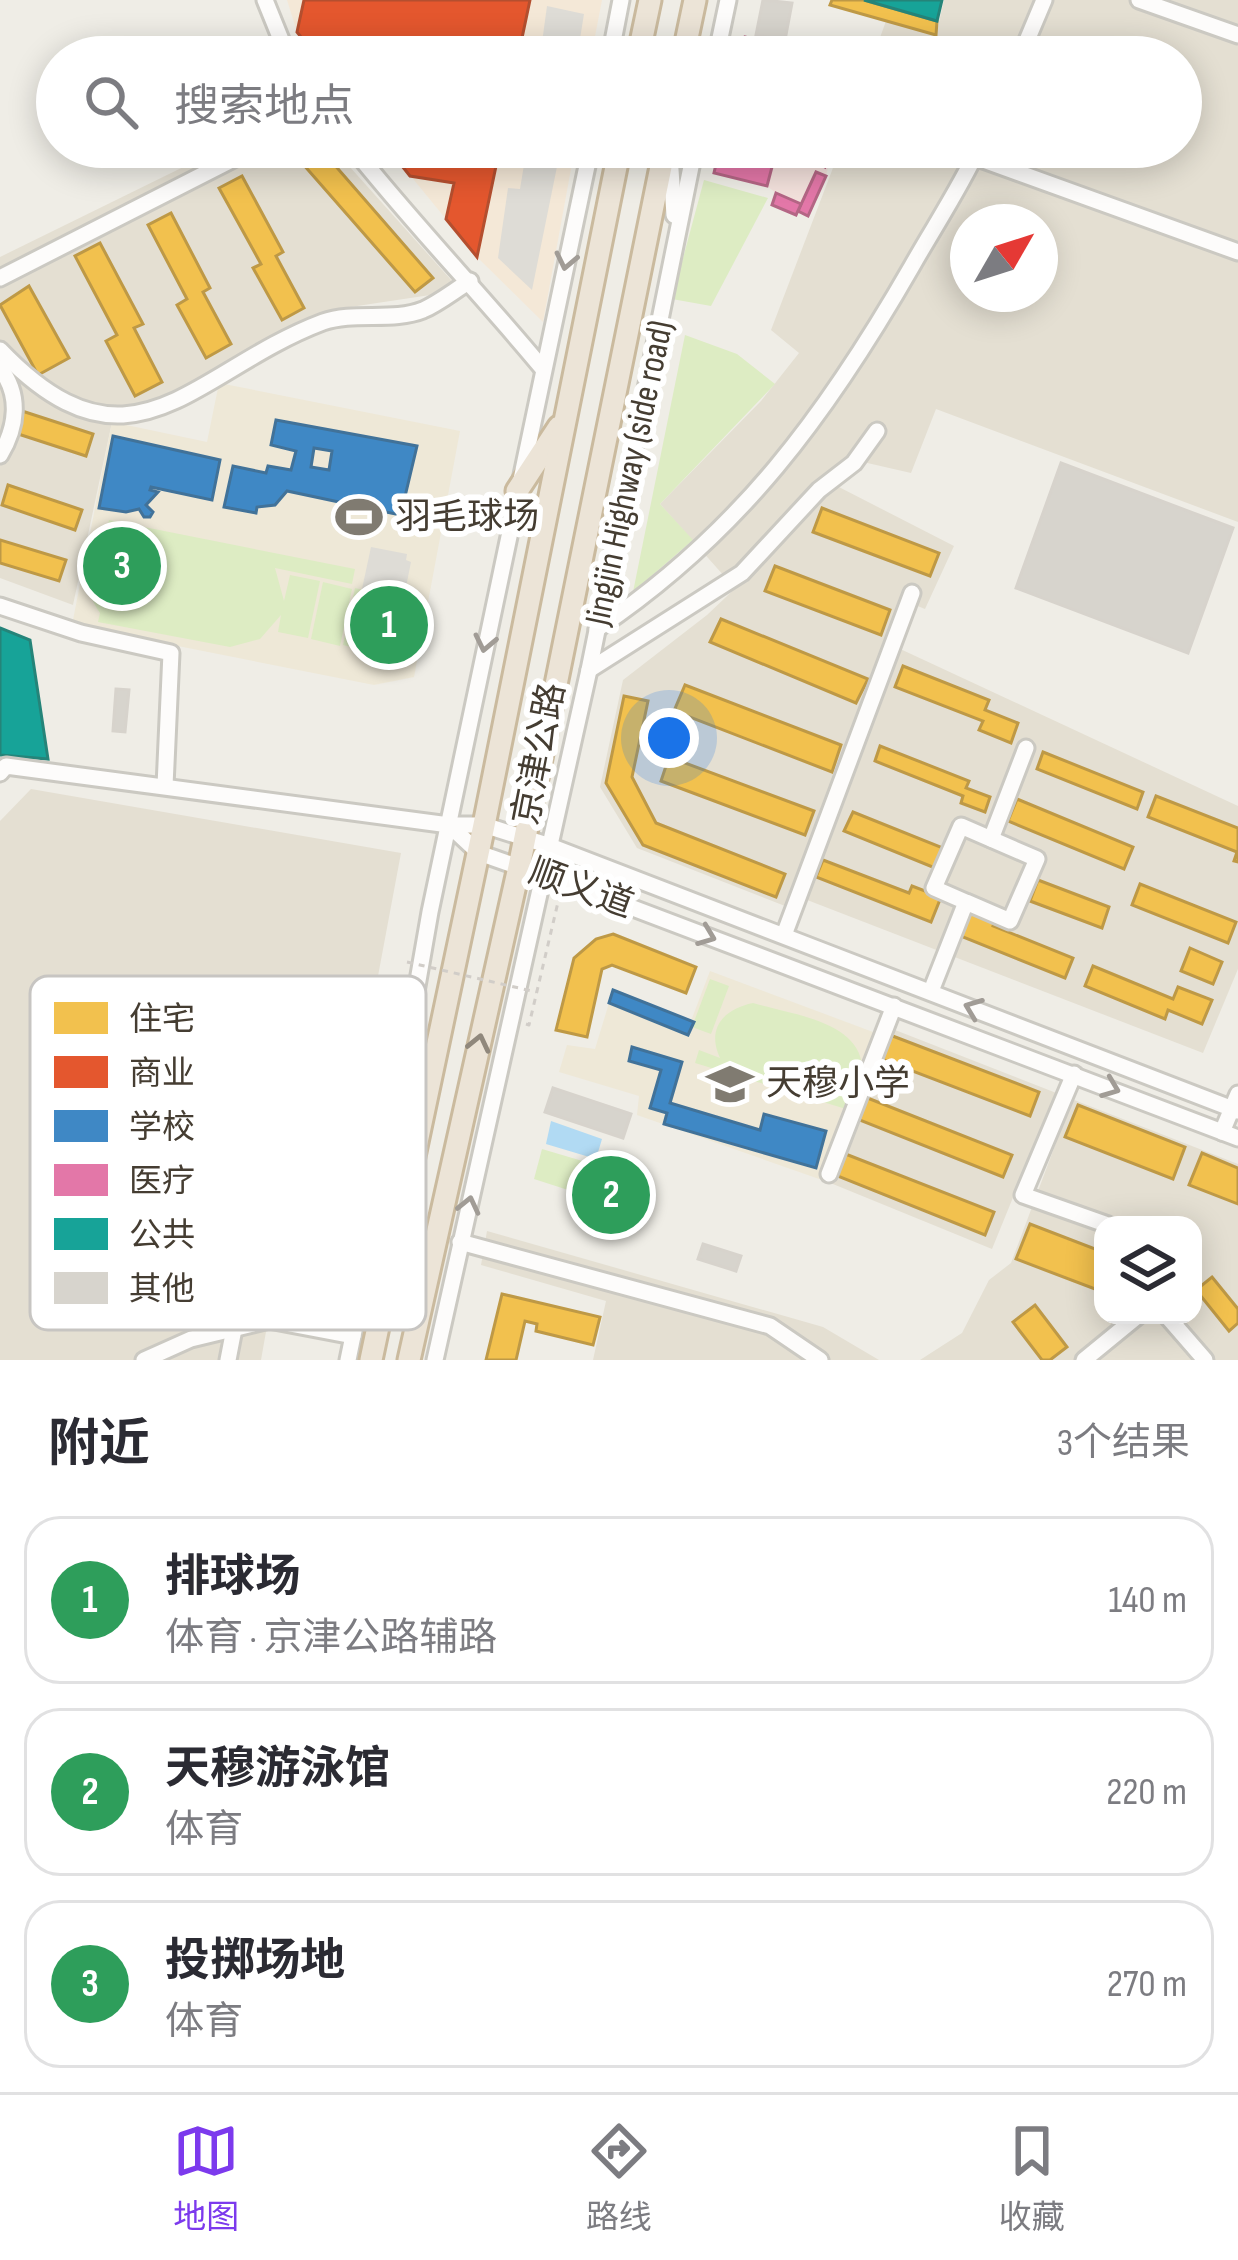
<!DOCTYPE html>
<html lang="zh">
<head>
<meta charset="utf-8">
<style>
  body { margin:0; font-family:"Sofia Sans Condensed","Noto Sans SC",sans-serif; background:#f2f2f3; color:#2b2b33 }
  .controls { position:absolute; right:36px; bottom:36px; display:grid; overflow:hidden; border-radius:24px; box-shadow:0 6px 30px #0003 }
  .controls button { width:108px; height:108px; display:grid; place-items:center; padding:0; border:0; border-bottom:3px solid #e1e1e2; background:#fff; color:#2b2b33; font:60px sans-serif }
  .compass { position:absolute; left:950px; top:204px; width:108px; height:108px; border-radius:50%; background:#fff; box-shadow:0 6px 30px #0003; rotate:51deg }
  .you { position:absolute; left:669px; top:738px; width:42px; height:42px; margin:-30px; border:9px solid #fff; border-radius:50%; background:#1a73e8; box-shadow:0 0 0 18px #1a73e833 }
  .badge { display:grid; place-items:center; width:78px; height:78px; border-radius:50%; background:#7c3aed; color:#fff; font-size:39px; font-weight:700 }
  .pin { position:absolute; translate:-50% -50%; border:6px solid #fff; box-shadow:0 3px 12px #0006 }
  .list { margin:0; padding:0; list-style:none }
  h2 { display:flex; justify-content:space-between; align-items:center; height:156px; margin:0; padding:0 48px; font-size:51px }
  h2 small { font-size:39px; font-weight:400; color:#7c7c81 }
  .list li { display:grid; grid-template-columns:78px 1fr auto; gap:36px; align-items:center; box-sizing:border-box; height:168px; margin:0 24px 24px; padding:0 24px; border:3px solid #e1e1e2; border-radius:36px }
  .list b { display:block; font-size:45px; white-space:nowrap }
  .list p { margin:0; font-size:39px; white-space:nowrap; color:#7c7c81 }
  .list em { font-size:39px; font-style:normal; color:#7c7c81 }
  .icon { flex:none; width:66px; height:66px; fill:none; stroke:currentColor; stroke-width:2; stroke-linecap:round; stroke-linejoin:round }
  .map { position:relative; flex:none; width:1238px; height:1360px; overflow:hidden }
  .search { position:absolute; background:#fff; box-shadow:0 6px 30px #0003; left:36px; right:36px; top:36px; height:132px; display:flex; align-items:center; gap:30px; box-sizing:border-box; padding:0 42px; border-radius:66px; color:#7c7c81; font-size:45px }
  .sheet { height:732px; background:#fff }
  nav { display:flex; justify-content:space-around; align-items:center; box-sizing:border-box; height:168px; border-top:3px solid #e1e1e2; background:#fff; font-size:33px; color:#7c7c81 }
  nav a { display:grid; justify-items:center; gap:6px }
  nav .on { color:#7c3aed }
  .map>svg:first-child { display:block }
</style>
</head>
<body>
<div class="map">
<svg width="1238" height="1360" viewBox="0 0 1238 1360">
  <rect width="100%" height="100%" fill="#efede6"/>
  <!-- residential -->
  <g fill="#e4dfd2" fill-rule="evenodd">
    <path d="M944 0H1238V522L936 409 911 473 850 459 765 546 725 577 660 504 761 401 799 353 771 330 841 147H1181V57H873L886 21 936 35ZM968 222H1040V294H968Z"/>
    <path d="M224 147H332L452 281 437 294 337 309 112 422 73 605 0 578V257Z"/>
    <path d="M833 484 954 546 925 609 905 601 785 906 637 848 600 787 623 680 707 615 782 544Z"/>
    <path d="M896 647 1238 806V969L1203 1053 802 898Z"/>
    <path d="M31 789 401 853 358 1083 287 1213 261 1360H0V821Z"/>
    <path d="M890 1028 1238 1164V1360H920L962 1333 989 1280 1011 1263 1056 1143 1038 1136 992 1249 828 1182ZM1103 1225H1193V1315H1103Z"/>
    <path d="M487 1231 823 1327 879 1360H593L606 1301 481 1265Z"/>
  </g>
  <!-- commercial -->
  <g fill="#f4e8d7">
    <path d="M287 0H602L591 57H317L297 32Z"/>
    <path d="M387 147H575L543 322 477 257Z"/>
  </g>
  <!-- education -->
  <g fill="#eee8d7">
    <path d="M219 383 460 431 414 677 374 685 72 625 112 422 207 442Z"/>
    <path d="M710 971 881 1035 822 1180 637 1115 639 1096 559 1072 567 1045 595 1049 613 990 691 1021Z"/>
  </g>
  <!-- medical -->
  <path fill="#f3e1dc" d="M720 147H833L826 176 808 216 772 205 776 193 767 186 714 173Z"/>
  <!-- green -->
  <g fill="#ddecc3">
    <path d="M704 180 768 198 711 306 672 299Z"/>
    <path d="M685 335 737 354 775 384 660 504 693 540 633 592Z"/>
    <path d="M109 520 355 569 352 584 275 568 284 601 290 575 320 581 308 638 278 632 281 615 260 639 230 647 98 622 100 613C80 585 84 556 111 535L106 533Z"/>
    <path d="M323 582 352 589 340 646 311 639Z"/>
    <path d="M355 588 384 595 372 652 343 645Z"/>
    <path d="M385 606 401 609 393 645 377 642Z"/>
    <path d="M710 979 729 986 711 1034 692 1027Z"/>
    <path d="M753 1003C789 1014 861 1021 862 1068L842 1093 850 1097 846 1109 695 1063 699 1050 720 1058C706 1028 724 1009 753 1003Z"/>
    <path d="M542 1149 643 1179 633 1211 534 1179Z"/>
  </g>
  <!-- parking -->
  <g fill="#dedcd6">
    <path d="M547 6 584 14 577 57H540Z"/>
    <path d="M527 147H561L532 290 498 258 508 188 520 189Z"/>
    <path d="M371 547 407 554 406 560 411 562 404 597 362 589Z"/>
  </g>
  <!-- water -->
  <path fill="#b1daf3" d="M551 1121 602 1139 596 1159 546 1144Z"/>
  <!-- homes -->
  <g fill="#f2c14e" stroke="#be9946" stroke-width="3">
    <path d="M832 0H864L937 21 936 35 830 5Z"/>
    <path d="M288 147H319L433 278 415 292Z"/>
    <path d="M242 176 283 252 276 256 304 308 282 320 253 268 261 264 219 188Z"/>
    <path d="M171 213 210 288 203 292 231 344 206 358 177 305 187 299 148 225Z"/>
    <path d="M100 243 143 324 134 328 162 382 135 396 106 341 117 335 75 256Z"/>
    <path d="M29 286 69 358 38 375 0 305Z"/>
    <path d="M22 411 93 434 86 456 15 433Z"/>
    <path d="M8 485 82 510 75 530 2 505Z"/>
    <path d="M822 508 939 553 930 576 813 532Z"/>
    <path d="M0 540 66 560 59 581 0 563Z"/>
    <path d="M775 566 890 610 881 635 765 591Z"/>
    <path d="M721 619 868 679 856 703 710 642Z"/>
    <path d="M903 666 989 700 985 710 1018 723 1011 743 979 730 983 721 895 687Z"/>
    <path d="M685 685 841 745 832 772 674 711Z"/>
    <path d="M624 696 648 701 632 777 656 823 785 874 776 897 643 845 606 783Z"/>
    <path d="M880 746 969 781 966 788 990 797 985 812 961 803 963 796 875 761Z"/>
    <path d="M1043 752 1143 792 1137 809 1037 769Z"/>
    <path d="M669 757 814 811 805 835 661 781Z"/>
    <path d="M1156 796 1238 828V862L1234 861 1237 852 1148 817Z"/>
    <path d="M1017 799 1133 847 1124 869 1008 821Z"/>
    <path d="M853 812 943 848 935 868 844 831Z"/>
    <path d="M823 860 909 893 912 886 941 897 931 922 816 877Z"/>
    <path d="M1038 880 1109 907 1102 928 1030 901Z"/>
    <path d="M1140 884 1236 922 1228 943 1132 905Z"/>
    <path d="M969 910 995 920 993 926 1073 958 1065 978 958 935Z"/>
    <path d="M613 934 696 967 686 993 612 965 602 969 587 1037 556 1030 574 958 596 939Z"/>
    <path d="M1190 948 1222 962 1213 984 1181 971Z"/>
    <path d="M1093 966 1173 999 1178 987 1212 1000 1202 1024 1168 1010 1165 1019 1085 986Z"/>
    <path d="M890 1035 1039 1092 1030 1116 881 1059Z"/>
    <path d="M865 1097 1012 1155 1003 1177 857 1119Z"/>
    <path d="M1078 1105 1185 1147 1173 1179 1065 1137Z"/>
    <path d="M843 1153 994 1212 985 1235 835 1175Z"/>
    <path d="M1202 1153 1238 1168V1204L1189 1185Z"/>
    <path d="M1030 1224 1103 1252V1292L1016 1259Z"/>
    <path d="M1212 1277 1238 1309V1323L1229 1331 1196 1290Z"/>
    <path d="M502 1294 600 1317 593 1345 536 1331 537 1324 525 1321 516 1360H486Z"/>
    <path d="M1035 1305 1067 1347 1050 1360H1042L1013 1322Z"/>
  </g>
  <!-- shops -->
  <g fill="#e4572e" stroke="#b44f2f" stroke-width="3">
    <path d="M304 0H530L518 57H317L297 32Z"/>
    <path d="M387 147H500L477 257 446 219 454 183 410 176Z"/>
  </g>
  <!-- schools -->
  <g fill="#3f88c5" stroke="#417299" stroke-width="3" fill-rule="evenodd">
    <path d="M276 420 417 446 403 505 406 511 400 515 287 491 275 505 257 507 256 513 224 507 233 466 266 473 268 466 291 470 296 451 271 445ZM314 448 332 451 329 470 311 467Z"/>
    <path d="M113 436 220 460 212 500 151 487 150 490 158 492 146 505 153 512 150 517H144L139 509 126 512 99 508Z"/>
    <path d="M613 990 694 1022 688 1035 609 1003Z"/>
    <path d="M632 1047 682 1062 670 1103 760 1130 764 1114 826 1131 816 1168 664 1124 667 1113 650 1108 661 1070 629 1061Z"/>
  </g>
  <!-- health -->
  <g fill="#e377a8" stroke="#b46685" stroke-width="3">
    <path d="M745 37 810 54V57L740 55Z"/>
    <path d="M720 147 777 148 767 186 714 173Z"/>
    <path d="M793 147H833L825 167Z"/>
    <path d="M816 172 826 176 808 216 798 211Z"/>
    <path d="M776 193 801 204 796 215 772 205Z"/>
  </g>
  <!-- public -->
  <g fill="#17a398" stroke="#258479" stroke-width="3">
    <path d="M864 0H942L937 21Z"/>
    <path d="M0 628 30 640 48 759 0 755Z"/>
  </g>
  <!-- building -->
  <g fill="#d7d4cd" stroke="#d7d3cc" stroke-width="3">
    <path d="M763 0 792 3 785 40 756 35Z"/>
    <path d="M1061 463 1233 528 1188 653 1016 588Z"/>
    <path d="M116 689 129 690 125 732 113 731Z"/>
    <path d="M553 1088 631 1114 623 1138 545 1112Z"/>
    <path d="M703 1244 741 1256 736 1271 698 1259Z"/>
  </g>
  <g fill="none" stroke-linecap="round" stroke-linejoin="round">
    <defs>
      <g id="minor">
        <path d="M265 0 288 57"/>
        <path d="M1139 0 1238 35"/>
        <path d="M610 57 621 0"/>
        <path d="M716 57 728 0"/>
        <path d="M1020 57 1044 0"/>
        <path d="M352 147C412 223 480 293 543 369"/>
        <path d="M670 155 674 215"/>
        <path d="M975 157 1238 252"/>
        <path d="M0 278 257 147"/>
        <path d="M0 350C132 488 193 371 323 322 354 311 393 322 423 310 439 303 455 290 470 281"/>
        <path d="M0 368C21 395 17 427 0 455"/>
        <path d="M0 606 81 633 171 653 165 786"/>
        <path d="M597 629C740 533 827 414 912 266 934 227 960 188 979 147"/>
        <path d="M589 670 742 573 819 490 854 463 877 431"/>
        <path d="M0 773 6 766 449 825H484L550 846 1238 1111"/>
        <path d="M449 825 479 853 596 894 1238 1138"/>
        <path d="M991 839 1026 748"/>
        <path d="M784 935 912 593"/>
        <path d="M931 991 966 902 1010 921 1037 859 961 826 934 888 966 902"/>
        <path d="M1074 1074 1023 1195 1108 1225"/>
        <path d="M1222 1132 1238 1094"/>
        <path d="M829 1174 894 1006"/>
        <path d="M373 1238 430 912 591 147"/>
        <path d="M460 1242 770 1326 820 1360"/>
        <path d="M1166 1315 1205 1360"/>
        <path d="M144 1360 191 1339 269 1320 353 1336"/>
        <path d="M228 1360 234 1329"/>
        <path d="M348 1360 367 1268"/>
        <path d="M435 1360 589 670 695 147"/>
        <path d="M1084 1360 1139 1315"/>
      </g>
      <g id="highway">
        <path d="M638 57 650 0"/>
        <path d="M683 57 695 0"/>
        <path d="M517 491 559 427"/>
        <path d="M364 1278 394 1201"/>
        <path d="M371 1360 484 825 620 147"/>
        <path d="M409 1360 519 867 665 147"/>
      </g>
    </defs>
    <!-- minor casing -->
    <use href="#minor" stroke="#cbc9c2" stroke-width="21"/>
    <!-- highway casing -->
    <use href="#highway" stroke="#caba9e" stroke-width="27"/>
    <!-- path -->
    <path stroke="#d1cdc8" stroke-width="3" stroke-dasharray="6 6" stroke-linecap="butt" d="M526 1024 529 1025 559 898"/>
    <!-- minor -->
    <use href="#minor" stroke="#fdfcfb" stroke-width="15"/>
    <!-- highway -->
    <use href="#highway" stroke="#ece4d7" stroke-width="21"/>
    <!-- path-bridge -->
    <path stroke="#d1cdc8" stroke-width="3" stroke-dasharray="6 6" stroke-linecap="butt" d="M407 962 536 992"/>
  </g>
  <!-- one-way arrows -->
  <defs><path id="oneway-chevron" d="M-2-3.5L2.5 0L-2 3.5" fill="none" stroke-width="1.6" stroke-linecap="round" stroke-linejoin="round" transform="scale(3)"/></defs>
  <g stroke="#a19c96">
    <use href="#oneway-chevron" transform="translate(566 261) rotate(102)"/>
    <use href="#oneway-chevron" transform="translate(485 643) rotate(102)"/>
    <use href="#oneway-chevron" transform="translate(707 936) rotate(21)"/>
    <use href="#oneway-chevron" transform="translate(973 1008) rotate(-159)"/>
    <use href="#oneway-chevron" transform="translate(1111 1088) rotate(21)"/>
    <use href="#oneway-chevron" transform="translate(469 1205) rotate(-77)"/>
  </g>
  <use stroke="#90887c" href="#oneway-chevron" transform="translate(479 1043) rotate(-77)"/>
  <!-- icons -->
  <defs>
    <symbol id="stadium-bare" viewBox="-9 -9 18 18"><path d="M0-5a6.5 5 0 1 0 0 10a6.5 5 0 1 0 0-10ZM-3.5-1.8h7v3.6h-7Z" fill="#807b71" stroke="#fff" stroke-width="2.5" paint-order="stroke"/></symbol>
    <symbol id="school-bare" viewBox="-9 -9 18 18"><path d="M0-5L7-2L0 1L-7-2ZM-4 1L0 2.5L4 1V4Q0 6-4 4Z" fill="#807b71" stroke="#fff" stroke-width="2.5" paint-order="stroke"/></symbol>
  </defs>
  <g fill-rule="evenodd">
    <use href="#stadium-bare" x="326" y="484" width="66" height="66"/>
    <use href="#school-bare" x="697" y="1051" width="66" height="66"/>
  </g>
  <g text-anchor="middle" dominant-baseline="central" stroke-width="12" stroke-linejoin="round" paint-order="stroke">
    <!-- street labels -->
    <g font-size="36" fill="#453d32" stroke="#fff">
      <text transform="translate(630 473) rotate(-78)">Jingjin Highway (side road)</text>
      <text transform="translate(540 754) rotate(-79)">京津公路</text>
      <text transform="translate(581 889) rotate(20)">顺义道</text>
    </g>
    <!-- poi labels -->
    <g font-size="36" fill="#453d32" stroke="#fff" text-anchor="start">
      <text x="395" y="517">羽毛球场</text>
      <text x="766" y="1084">天穆小学</text>
    </g>
  </g>
  <!-- legend -->
  <rect x="30" y="976" width="396" height="354" rx="18" fill="#fff" stroke="#c7c5c2" stroke-width="3"/>
  <rect x="54" y="1002" width="54" height="32" fill="#f2c14e"/>
  <rect x="54" y="1056" width="54" height="32" fill="#e4572e"/>
  <rect x="54" y="1110" width="54" height="32" fill="#3f88c5"/>
  <rect x="54" y="1164" width="54" height="32" fill="#e377a8"/>
  <rect x="54" y="1218" width="54" height="32" fill="#17a398"/>
  <rect x="54" y="1272" width="54" height="32" fill="#d7d4cd"/>
  <g font-size="33" fill="#453d32">
    <text x="129" y="1030">住宅</text>
    <text x="129" y="1084">商业</text>
    <text x="129" y="1138">学校</text>
    <text x="129" y="1192">医疗</text>
    <text x="129" y="1246">公共</text>
    <text x="129" y="1300">其他</text>
  </g>
</svg>
<div class="controls">
<button><svg class="icon" aria-label="layers" viewBox="0 0 24 24"><path d="M12 4l9 5-9 5-9-5zM3 14l9 5 9-5"/></svg></button>
</div>
<svg class="compass" viewBox="-18 -18 36 36"><path d="M0-13l5 13h-10z" fill="#e53935"/><path d="M0 13l5-13h-10z" fill="#7c7c81"/></svg>
<div class="you"></div>
<div class="pin badge" style="left:389px;top:625px;background:#2e9e5b">1</div>
<div class="pin badge" style="left:611px;top:1195px;background:#2e9e5b">2</div>
<div class="pin badge" style="left:122px;top:566px;background:#2e9e5b">3</div>
<div class="search"><svg class="icon" aria-label="search" viewBox="0 0 24 24"><circle cx="10" cy="10" r="6"/><path d="M15 15l6 6"/></svg>搜索地点</div>
</div>
<section class="sheet">
<h2>附近<small>3个结果</small></h2>
<ul class="list">
<li><span class="badge" style="background:#2e9e5b">1</span><div><b>排球场</b><p>体育 · 京津公路辅路</p></div><em>140 m</em></li>
<li><span class="badge" style="background:#2e9e5b">2</span><div><b>天穆游泳馆</b><p>体育</p></div><em>220 m</em></li>
<li><span class="badge" style="background:#2e9e5b">3</span><div><b>投掷场地</b><p>体育</p></div><em>270 m</em></li>
</ul>
</section>
<nav>
<a class="on"><svg class="icon" aria-label="map" viewBox="0 0 24 24"><path d="M3 6l6-2 6 2 6-2v14l-6 2-6-2-6 2zM9 4v14M15 6v14"/></svg>地图</a>
<a><svg class="icon" aria-label="directions" viewBox="0 0 24 24"><path d="M12 3l9 9-9 9-9-9zM9 14v-3h6M13 9l2 2-2 2"/></svg>路线</a>
<a><svg class="icon" aria-label="saved" viewBox="0 0 24 24"><path d="M7 4h10v16l-5-4-5 4z"/></svg>收藏</a>
</nav>
</body>
</html>
